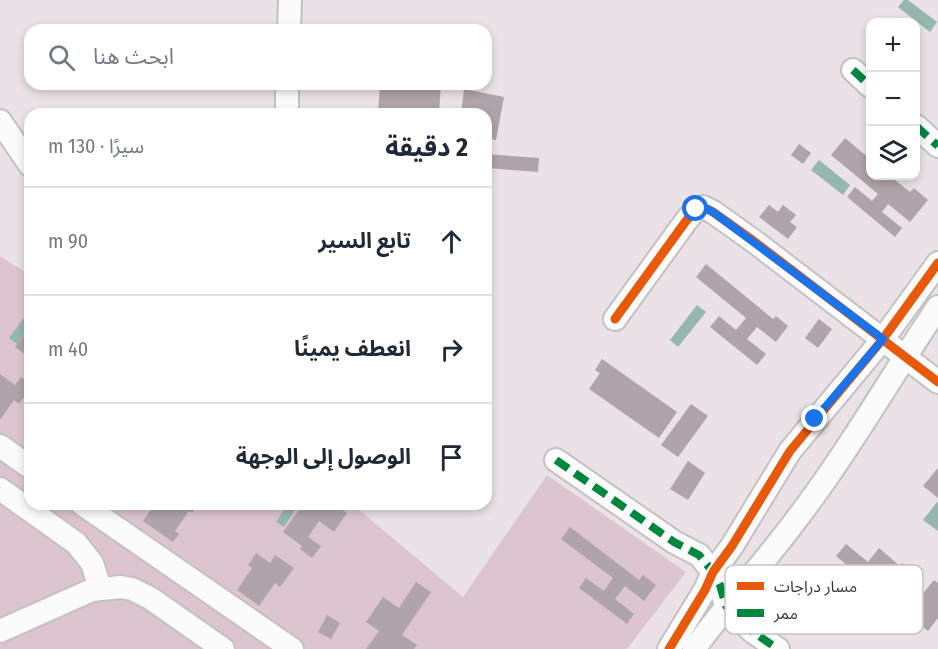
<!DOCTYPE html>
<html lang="ar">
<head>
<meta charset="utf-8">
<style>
  body { margin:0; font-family:"Fira Sans Condensed","Noto Sans Arabic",sans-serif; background:#f6f6f7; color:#1f2937; direction:rtl }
  .controls { position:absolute; right:18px; top:18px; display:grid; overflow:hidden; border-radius:12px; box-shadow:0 3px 9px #0003 }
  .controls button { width:54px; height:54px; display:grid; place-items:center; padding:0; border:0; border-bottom:2px solid #e0e1e3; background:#fff; color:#1f2937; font:30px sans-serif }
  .stop { position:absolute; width:18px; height:18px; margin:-14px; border:4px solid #1a73e8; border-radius:50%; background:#fff }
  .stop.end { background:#1a73e8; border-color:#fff; box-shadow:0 2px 6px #0008 }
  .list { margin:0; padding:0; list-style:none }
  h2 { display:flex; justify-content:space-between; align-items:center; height:78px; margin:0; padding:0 24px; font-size:26px }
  h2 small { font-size:20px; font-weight:400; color:#747a83 }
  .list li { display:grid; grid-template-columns:39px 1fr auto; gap:18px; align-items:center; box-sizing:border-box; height:108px; padding:0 24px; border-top:2px solid #e0e1e3 }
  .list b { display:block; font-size:22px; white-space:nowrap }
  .list em { font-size:20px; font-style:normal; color:#747a83 }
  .icon { flex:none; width:33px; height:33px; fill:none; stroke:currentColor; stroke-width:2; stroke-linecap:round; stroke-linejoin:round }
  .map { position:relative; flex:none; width:938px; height:649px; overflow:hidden; direction:ltr }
  .search { position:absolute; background:#fff; box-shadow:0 3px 9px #0003; left:24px; top:24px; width:468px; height:66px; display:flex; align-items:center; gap:15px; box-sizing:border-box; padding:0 21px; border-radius:18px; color:#747a83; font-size:22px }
  .panel { position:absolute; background:#fff; box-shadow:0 3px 9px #0003; left:24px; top:108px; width:468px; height:402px; border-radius:18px; direction:rtl }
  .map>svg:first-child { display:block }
</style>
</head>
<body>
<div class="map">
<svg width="938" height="649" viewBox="0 0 938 649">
  <rect width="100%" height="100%" fill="#eae2e6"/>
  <!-- green -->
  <path fill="#ddc5cf" d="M0 256 30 275V504H352L463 597 547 475 686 572 627 649H0Z"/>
  <!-- water -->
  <g fill="#96b7b0">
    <path d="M904 0H908L937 22 930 32 898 7Z"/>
    <path d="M819 160 850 185 843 195 811 170Z"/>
    <path d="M697 305 706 312 678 347 670 340Z"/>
    <path d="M23 319 30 325 17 344 9 338Z"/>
    <path d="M937 502 938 503V531L923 520Z"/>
    <path d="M287 505 295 510 284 527 276 522Z"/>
  </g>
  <!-- building -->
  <g fill="#afa4a9">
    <path d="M380 84H441L439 114 378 113Z"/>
    <path d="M464 89 504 97 496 140 486 138V114H461Z"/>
    <path d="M845 138 870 159V176H890L910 192 914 188 928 200 910 222 888 204 882 212 902 228 895 237 847 197 855 187 872 201 878 194 831 155Z"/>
    <path d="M799 144 811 153 803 164 791 155Z"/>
    <path d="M486 154 539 158 538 172 486 168Z"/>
    <path d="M769 205 778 212 783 205 796 215 790 222 797 227 788 239 759 217Z"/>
    <path d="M706 264 773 319 776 316 788 326 776 342 757 327 747 339 766 354 757 365 710 327 719 316 736 330 746 318 696 277Z"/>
    <path d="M819 319 832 329 818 348 805 338Z"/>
    <path d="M30 326V357L15 347Z"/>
    <path d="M602 359 677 412 659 438 589 389 600 373 595 370Z"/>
    <path d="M0 374 15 385 21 377 30 384V389L19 404 14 400 0 420Z"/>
    <path d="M691 404 708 416 678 457 661 445Z"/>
    <path d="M688 461 705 473 688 500 670 489Z"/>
    <path d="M938 468V498L923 486Z"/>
    <path d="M155 504H198L192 513 189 511 175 531 179 534 173 542 143 521Z"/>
    <path d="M294 504H317L323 508 325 504H334L347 513 334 532 319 521 308 537 321 546 312 558 300 549 302 546 283 532 300 508Z"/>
    <path d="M570 527 639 580 643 575 656 585 644 601 625 586 615 599 634 614 627 624 579 588 586 578 604 591 613 578 561 539Z"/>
    <path d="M846 544 868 562 879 548 900 566 902 563 912 571 909 574 921 584 912 594 915 597 903 611 836 556Z"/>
    <path d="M256 553 270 563 275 555 294 568 280 587 275 583 259 606 237 590 252 568 248 565Z"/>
    <path d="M934 580 938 583V618L928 631 906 614Z"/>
    <path d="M416 582 431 592 402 635 417 645 414 649H366L379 631 366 622 383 597 399 608Z"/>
    <path d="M327 615 340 623 331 639 318 632Z"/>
  </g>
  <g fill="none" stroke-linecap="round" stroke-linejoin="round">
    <defs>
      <g id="minor">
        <path d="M289 30 290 0"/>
        <path d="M853 70 870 86"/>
        <path d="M287 114V84"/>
        <path d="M0 121 30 165"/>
        <path d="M916 126 938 146"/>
        <path d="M615 319 686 221 696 209 703 207 713 212 755 242 938 382"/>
        <path d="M0 446 30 467"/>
        <path d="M556 460 674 542 699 555 713 572 720 585 726 606 753 632 778 649"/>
        <path d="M0 489 76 543 92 563 100 588"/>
        <path d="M82 504 292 649"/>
        <path d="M0 631 92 590 121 587 132 589 150 598 223 649"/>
        <path d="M669 649 705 590 713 572 732 546 790 451 883 339 938 263"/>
        <path d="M694 649C726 605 763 564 796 520 848 452 890 378 938 307"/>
      </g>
    </defs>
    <!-- minor casing -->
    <use href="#minor" stroke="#c5c0c3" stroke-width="26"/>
    <!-- minor -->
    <use href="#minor" stroke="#fcfbfb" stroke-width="22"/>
    <!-- quiet -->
    <g stroke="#00873e" stroke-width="8" stroke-dasharray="15 8" stroke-linecap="butt">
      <path d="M853 70 870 86"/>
      <path d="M916 126 938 146"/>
      <path d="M556 460 674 542 699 555 713 572 720 585 726 606 753 632 778 649"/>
    </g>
    <defs>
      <g id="cycleway">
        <path d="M615 319 686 221 696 209 703 207 713 212 755 242 938 382"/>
        <path d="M669 649 705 590 713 572 732 546 790 451 883 339 938 263"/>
      </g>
    </defs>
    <!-- cycleway casing -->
    <use href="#cycleway" stroke="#fff" stroke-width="13"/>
    <!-- cycleway -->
    <use href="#cycleway" stroke="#e8590c" stroke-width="9"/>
  </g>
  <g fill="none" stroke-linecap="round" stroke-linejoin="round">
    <!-- route -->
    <path stroke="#1a73e8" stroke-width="8" d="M696 209 704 207 713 212 883 339 815 419"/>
  </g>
  <!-- legend -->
  <rect x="725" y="565" width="198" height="69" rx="9" fill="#fff" stroke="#c5c3c4" stroke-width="1.5"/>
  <rect x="737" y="582" width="27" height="8" fill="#e8590c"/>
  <rect x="737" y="609" width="27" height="8" fill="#00873e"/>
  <g font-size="16" fill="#3e383a">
    <text x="774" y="592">مسار دراجات</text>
    <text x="774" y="619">ممر</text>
  </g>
</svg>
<div class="controls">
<button>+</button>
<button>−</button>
<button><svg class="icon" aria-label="layers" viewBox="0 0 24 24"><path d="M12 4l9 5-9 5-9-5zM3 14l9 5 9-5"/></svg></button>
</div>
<div class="stop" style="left:696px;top:209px"></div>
<div class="stop end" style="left:815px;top:419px"></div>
<div class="search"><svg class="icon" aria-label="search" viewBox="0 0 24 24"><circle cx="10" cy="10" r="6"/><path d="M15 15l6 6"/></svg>ابحث هنا</div>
<section class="panel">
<h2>2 دقيقة<small>سيرًا · 130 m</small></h2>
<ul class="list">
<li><svg class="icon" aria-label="ahead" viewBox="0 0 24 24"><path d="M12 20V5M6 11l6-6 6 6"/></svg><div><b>تابع السير</b></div><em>90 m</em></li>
<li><svg class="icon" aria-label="right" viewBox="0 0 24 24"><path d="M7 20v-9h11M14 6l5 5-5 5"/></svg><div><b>انعطف يمينًا</b></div><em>40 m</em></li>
<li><svg class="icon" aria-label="arrive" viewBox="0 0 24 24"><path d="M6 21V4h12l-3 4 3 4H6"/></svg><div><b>الوصول إلى الوجهة</b></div></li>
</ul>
</section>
</div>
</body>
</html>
